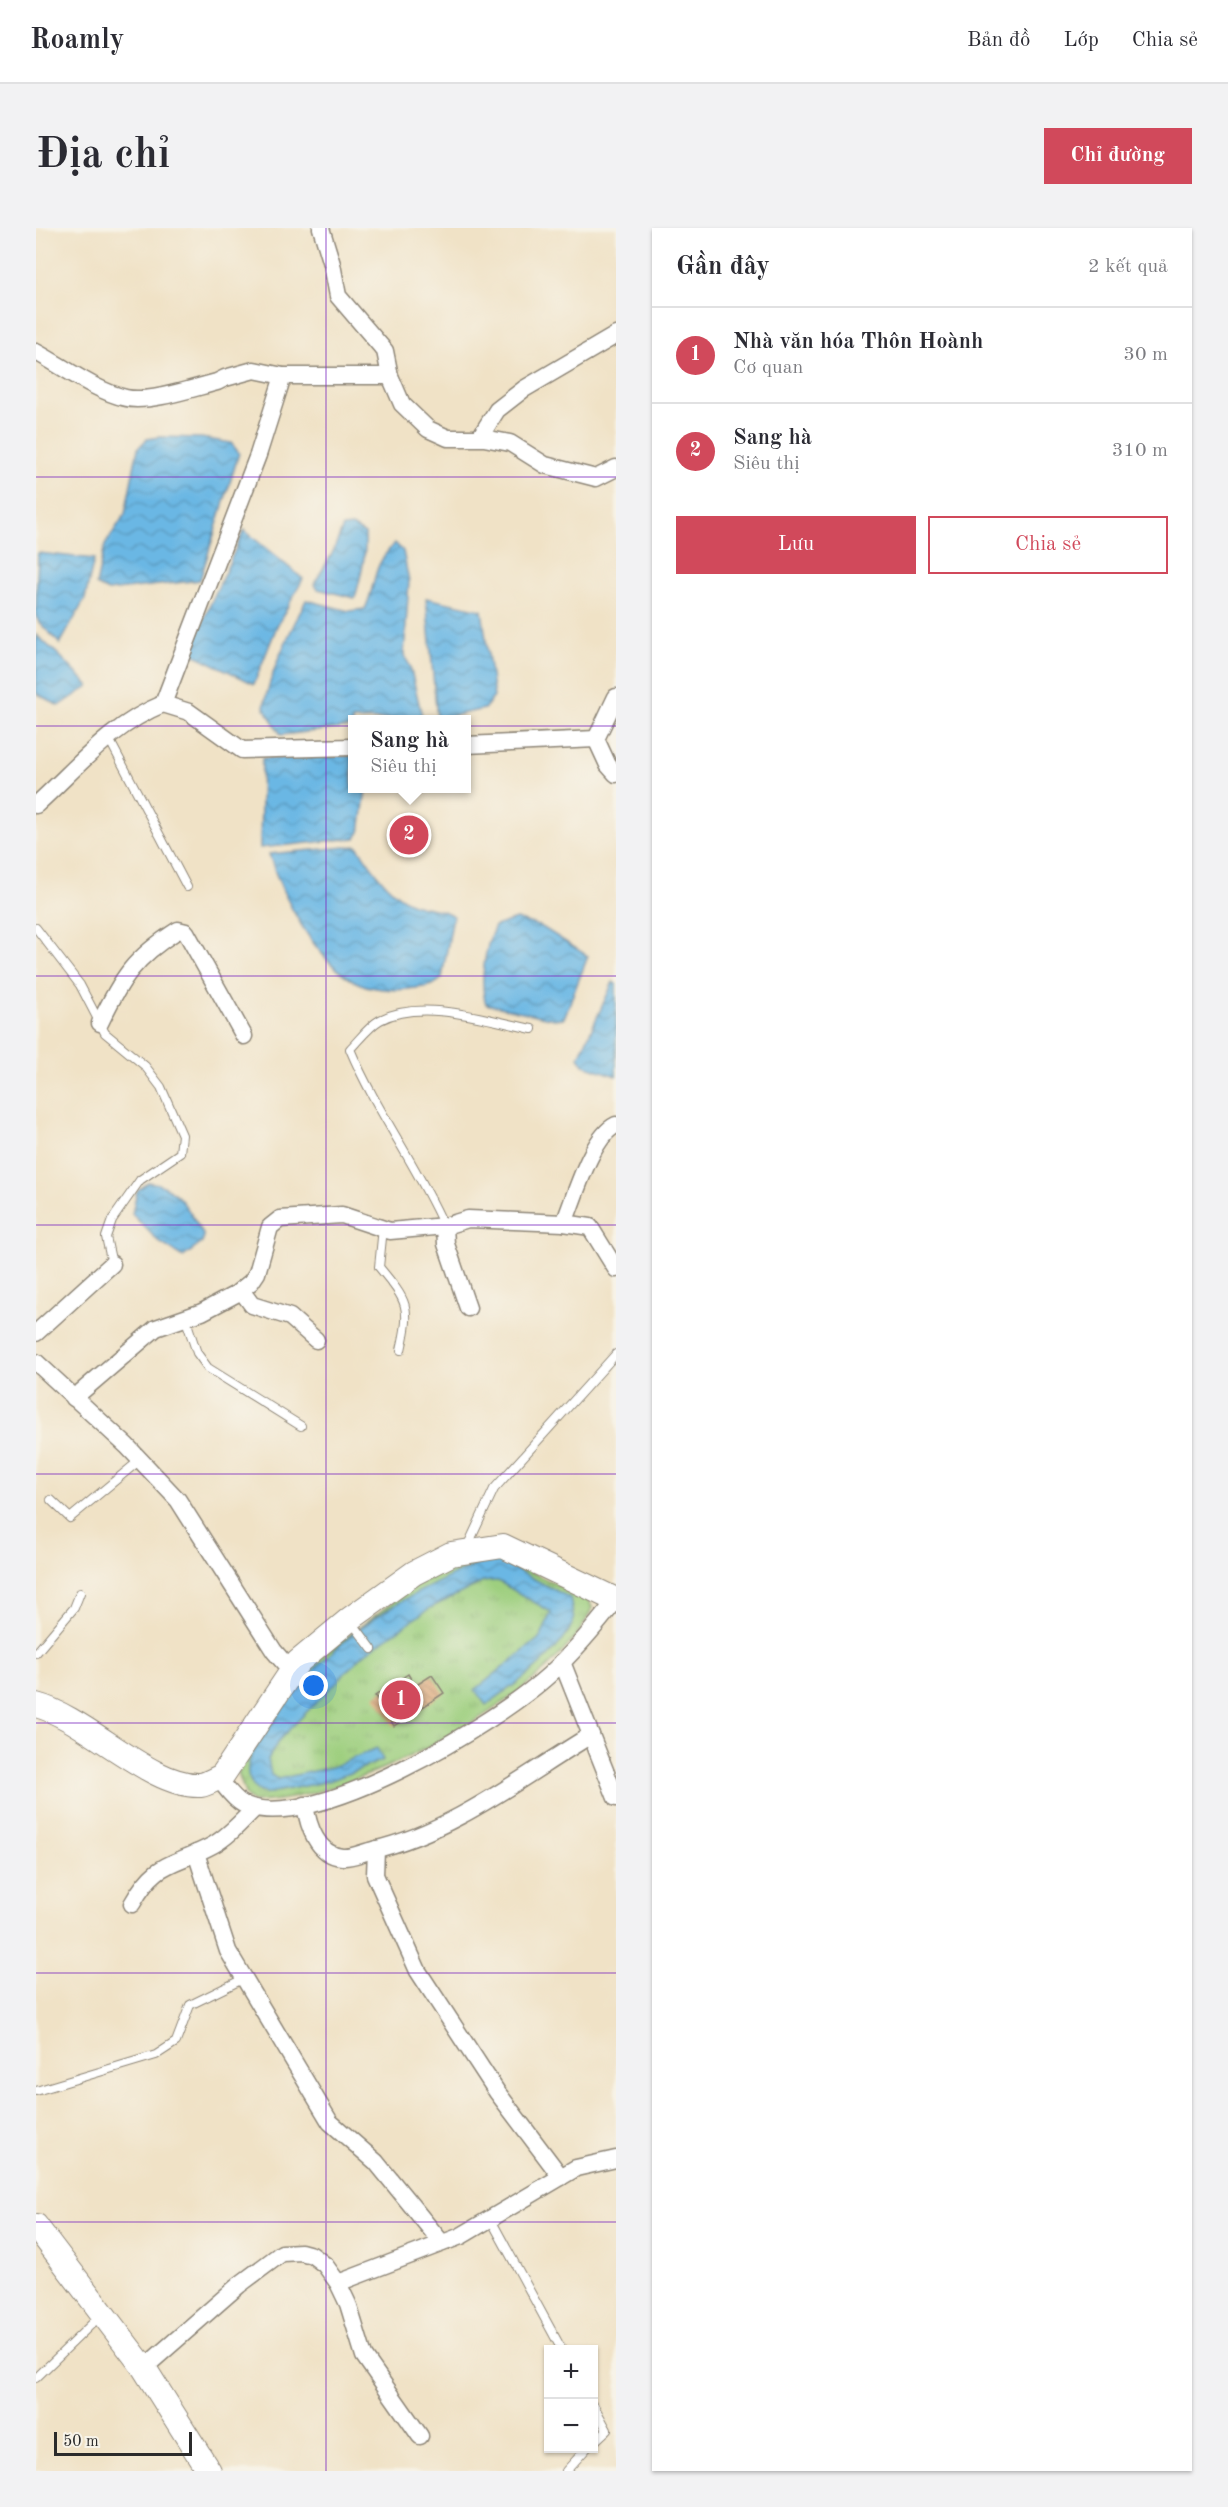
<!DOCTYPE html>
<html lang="vi">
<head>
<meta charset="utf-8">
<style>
  body { margin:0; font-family:"Old Standard TT",serif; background:#f2f2f3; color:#2b2b33 }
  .controls { position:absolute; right:18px; bottom:18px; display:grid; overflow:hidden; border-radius:0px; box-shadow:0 2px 4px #0004 }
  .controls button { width:54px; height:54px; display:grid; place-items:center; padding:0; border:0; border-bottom:2px solid #e1e1e2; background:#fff; color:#2b2b33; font:30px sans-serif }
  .scale { position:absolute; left:18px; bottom:15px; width:138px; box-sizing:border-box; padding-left:6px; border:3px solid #2b2b2b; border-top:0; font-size:16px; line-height:21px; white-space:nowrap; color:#2b2b2b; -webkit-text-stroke:4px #f7f3e8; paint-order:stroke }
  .you { position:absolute; left:278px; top:1458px; width:21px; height:21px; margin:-15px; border:4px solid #fff; border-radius:50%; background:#1a73e8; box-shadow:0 0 0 9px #1a73e833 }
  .badge { display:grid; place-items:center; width:39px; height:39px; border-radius:50%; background:#d1495b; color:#fff; font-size:20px; font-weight:700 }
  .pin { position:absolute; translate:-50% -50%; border:3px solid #fff; box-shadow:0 2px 6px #0006 }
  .popup { position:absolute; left:312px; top:487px; width:123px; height:78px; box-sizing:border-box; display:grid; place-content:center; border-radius:0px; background:#fff; filter:drop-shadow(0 2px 4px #0005); font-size:20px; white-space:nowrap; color:#7c7c81 }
  .popup b { font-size:22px; color:#2b2b33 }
  .popup::after { content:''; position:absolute; left:50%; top:100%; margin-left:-12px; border:12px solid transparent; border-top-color:#fff }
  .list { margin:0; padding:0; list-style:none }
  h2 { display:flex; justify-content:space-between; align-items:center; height:78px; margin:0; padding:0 24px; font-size:26px }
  h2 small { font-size:20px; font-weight:400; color:#7c7c81 }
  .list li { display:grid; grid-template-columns:39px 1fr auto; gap:18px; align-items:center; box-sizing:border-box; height:96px; padding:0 24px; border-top:2px solid #e1e1e2 }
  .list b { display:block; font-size:22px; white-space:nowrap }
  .list p { margin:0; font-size:20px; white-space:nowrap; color:#7c7c81 }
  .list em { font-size:20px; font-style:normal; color:#7c7c81 }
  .actions { display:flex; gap:12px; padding:18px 24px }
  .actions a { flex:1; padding:14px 0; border:2px solid #d1495b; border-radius:0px; text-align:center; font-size:21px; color:#d1495b }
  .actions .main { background:#d1495b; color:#fff }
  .map { position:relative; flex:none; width:580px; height:2243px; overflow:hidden; border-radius:0px }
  header { display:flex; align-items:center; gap:36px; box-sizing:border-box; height:84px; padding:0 30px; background:#fff; border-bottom:2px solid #e1e1e2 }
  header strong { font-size:28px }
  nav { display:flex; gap:33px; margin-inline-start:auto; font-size:21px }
  .intro { display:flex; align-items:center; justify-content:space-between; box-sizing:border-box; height:144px; padding:0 36px }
  h1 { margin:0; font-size:42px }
  .button { padding:15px 27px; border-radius:0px; background:#d1495b; color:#fff; font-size:21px; font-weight:700 }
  main { display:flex; gap:36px; padding:0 36px }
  aside { flex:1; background:#fff; border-radius:0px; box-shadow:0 2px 4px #0004 }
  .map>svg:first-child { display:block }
</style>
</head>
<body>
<header>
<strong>Roamly</strong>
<nav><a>Bản đồ</a><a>Lớp</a><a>Chia sẻ</a></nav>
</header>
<div class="intro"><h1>Địa chỉ</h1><a class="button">Chỉ đường</a></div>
<main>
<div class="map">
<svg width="580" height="2243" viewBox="0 0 580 2243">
  <defs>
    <pattern id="park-tufts" width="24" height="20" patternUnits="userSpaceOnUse" patternTransform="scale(1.5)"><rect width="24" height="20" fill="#9ecf7f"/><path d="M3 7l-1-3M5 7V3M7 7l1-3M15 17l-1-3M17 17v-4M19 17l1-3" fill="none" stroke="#88b26e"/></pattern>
    <pattern id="water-waves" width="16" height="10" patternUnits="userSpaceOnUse" patternTransform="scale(1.5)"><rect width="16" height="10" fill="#6bb7e4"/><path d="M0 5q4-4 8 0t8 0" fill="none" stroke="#5895b9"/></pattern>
    <pattern id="building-back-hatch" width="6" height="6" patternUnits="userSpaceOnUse" patternTransform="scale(1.5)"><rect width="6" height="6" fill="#dca26f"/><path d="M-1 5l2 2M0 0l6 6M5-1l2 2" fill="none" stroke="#b3845b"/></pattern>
  </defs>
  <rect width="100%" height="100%" fill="#f7f3e8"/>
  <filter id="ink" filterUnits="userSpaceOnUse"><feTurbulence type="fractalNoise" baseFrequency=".0167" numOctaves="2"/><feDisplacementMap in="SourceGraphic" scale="12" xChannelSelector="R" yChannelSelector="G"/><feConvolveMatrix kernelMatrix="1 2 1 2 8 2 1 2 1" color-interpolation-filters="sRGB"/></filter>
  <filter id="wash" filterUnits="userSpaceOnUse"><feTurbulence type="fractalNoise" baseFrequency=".008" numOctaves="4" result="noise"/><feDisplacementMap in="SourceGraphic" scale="24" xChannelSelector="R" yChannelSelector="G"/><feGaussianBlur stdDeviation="1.35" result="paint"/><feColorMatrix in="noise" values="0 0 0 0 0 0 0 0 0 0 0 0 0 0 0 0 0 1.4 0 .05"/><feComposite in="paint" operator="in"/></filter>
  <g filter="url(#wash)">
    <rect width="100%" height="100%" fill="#f0e2c6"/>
    <!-- park -->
    <path fill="url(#park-tufts)" stroke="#647d55" stroke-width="1.5" d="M457 1326 553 1372 556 1380C520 1470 311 1574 217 1574L210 1568 202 1545 268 1441 378 1358 428 1333Z"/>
    <!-- water -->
    <g fill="url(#water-waves)" stroke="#4b7188" stroke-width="1.5">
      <path d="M124 209 165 210 195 215 203 225 164 352 72 363 60 357 69 317 89 286 102 220 111 211Z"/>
      <path d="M316 298 329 306C330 329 325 348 319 370L282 361 278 356 296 326 307 299Z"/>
      <path d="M208 302 267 351 241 398 218 456 153 424Z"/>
      <path d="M359 315 367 323 373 353 368 427 374 438 386 488 365 491 316 492V499L245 507 228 479C235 440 253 407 270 372L313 383 329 381C342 352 334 341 359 315Z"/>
      <path d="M2 325 58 331 49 371 24 416 3 394 0 388Z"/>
      <path d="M390 370 446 382 458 469 448 481 401 491Z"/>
      <path d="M0 407 23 427 53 458 23 478 0 465Z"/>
      <path d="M316 528V560L330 561 324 604 320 610 224 620 226 530Z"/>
      <path d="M321 618C337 640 351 665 377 676 390 681 406 680 417 688L406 750C397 760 385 759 372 761 357 763 332 761 318 753 278 731 246 668 233 626Z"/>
      <path d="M480 691 506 699 552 728 528 790 518 791 450 776C443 755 449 718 459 698Z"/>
      <path d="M577 754 580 756V848L548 837 543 829Z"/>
      <path d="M112 954C142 956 154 985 168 1008L166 1015 147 1029 123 1014 96 986 101 963Z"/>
      <path d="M456 1332 468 1335 534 1370 538 1392C523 1428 481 1455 450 1477L439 1462 505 1409 515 1384 462 1353H456L447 1354 394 1380 328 1426 243 1512 232 1531 235 1547 242 1551 296 1539 341 1520 347 1532 293 1553 234 1565C223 1566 218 1562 214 1552 206 1537 221 1519 229 1506 260 1456 305 1409 357 1378 384 1362 414 1349 442 1335Z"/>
    </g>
    <g id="blocks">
      <!-- building -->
      <path fill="url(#building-back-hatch)" d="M372 1446 379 1458 396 1447 408 1465 358 1498 339 1468Z"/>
    </g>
  </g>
  <g filter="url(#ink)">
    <use href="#blocks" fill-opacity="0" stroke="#8e8678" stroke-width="1.5"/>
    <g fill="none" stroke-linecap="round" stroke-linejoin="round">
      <defs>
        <g id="lane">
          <path d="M72 509 151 659"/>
          <path d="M0 700 44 757 69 805 109 838 125 859 146 907 144 925 104 952 76 992 70 1009 76 1036"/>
          <path d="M408 998C381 937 340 883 314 821 323 812 333 798 344 792 385 770 452 792 496 801"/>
          <path d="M347 1000 343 1039C372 1074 375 1078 365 1122"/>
          <path d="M149 1089 161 1125 172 1140 265 1198"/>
          <path d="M15 1272 34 1290 104 1232"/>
          <path d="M431 1319 458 1261 580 1126"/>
          <path d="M315 1393 336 1421"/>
          <path d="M0 1425 38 1380 44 1365"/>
          <path d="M0 1863 120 1827 140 1814 154 1777 209 1750"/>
          <path d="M454 1990 526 2122"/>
          <path d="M0 2150 64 2088"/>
          <path d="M558 2178 571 2202 558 2214"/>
          <path d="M530 2243 551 2220"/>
        </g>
        <g id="street">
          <path d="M285 0 296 36 302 68 349 123 354 148 366 176 392 201 412 210H448L474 215 509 237 560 250 580 240"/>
          <path d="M0 124C26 138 61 164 90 170 114 175 157 160 181 154L189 150 218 142 247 148H354"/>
          <path d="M444 209 461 182 488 161 580 107"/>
          <path d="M580 469 560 511 572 537 580 546"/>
          <path d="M127 476 222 227 247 148"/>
          <path d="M430 517 560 511"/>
          <path d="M0 577C41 540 75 497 127 476L153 484 206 522 316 519"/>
          <path d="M64 795C86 749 98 730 142 702L150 704 208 808"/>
          <path d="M528 995C539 969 555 909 580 897"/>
          <path d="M409 998 410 1016 432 1080"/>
          <path d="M205 1062 216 1077 254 1089 280 1112"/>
          <path d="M0 1105 76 1036"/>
          <path d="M0 1134 91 1218 142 1272 238 1423 256 1444"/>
          <path d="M38 1170 120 1100 166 1084 200 1066 215 1054 221 1045 234 999 244 991 306 987 354 1003 409 998 432 991 528 995 554 999 580 1041"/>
          <path d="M526 1434 580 1570"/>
          <path d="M182 1550C189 1558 197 1571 207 1576 276 1608 461 1494 513 1447 538 1424 559 1399 580 1372"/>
          <path d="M269 1577C272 1597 281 1627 306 1629 315 1630 328 1624 337 1622 418 1603 485 1549 555 1507"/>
          <path d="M340 1621 339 1647 382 1743 461 1864 525 1949"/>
          <path d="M160 1625 192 1723 294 1894 340 1934 406 2015"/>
          <path d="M96 1676C121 1631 136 1639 177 1617 193 1608 206 1593 219 1580"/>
          <path d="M302 2055 425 2008 540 1940 580 1931"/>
          <path d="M108 2140 203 2057 246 2025 265 2024 276 2027 289 2037 302 2055 312 2076 328 2128 384 2208"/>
        </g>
        <g id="secondary">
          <path d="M0 1477C51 1490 115 1560 165 1557 171 1556 179 1551 186 1548L262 1434 314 1391 378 1345 415 1326 467 1318 580 1372"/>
          <path d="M0 1998 108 2140 173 2243"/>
        </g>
      </defs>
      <!-- lane casing -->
      <use href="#lane" stroke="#8e8678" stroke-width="10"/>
      <!-- street casing -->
      <use href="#street" stroke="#8e8678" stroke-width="19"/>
      <!-- secondary casing -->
      <use href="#secondary" stroke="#8e8678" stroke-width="26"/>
      <!-- lane -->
      <use href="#lane" stroke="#fff" stroke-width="8"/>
      <!-- street -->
      <use href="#street" stroke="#fff" stroke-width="16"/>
      <!-- secondary -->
      <use href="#secondary" stroke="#fff" stroke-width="24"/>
    </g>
  </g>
  <!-- grid -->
  <path fill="none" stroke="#7b2cbf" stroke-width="1.5" stroke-opacity="0.55" d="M290 0V2243M0 249H580M0 498H580M0 748H580M0 997H580M0 1246H580M0 1495H580M0 1745H580M0 1994H580"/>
</svg>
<div class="controls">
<button>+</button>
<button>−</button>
</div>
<div class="scale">50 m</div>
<div class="you"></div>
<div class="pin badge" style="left:365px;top:1472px">1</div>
<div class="pin badge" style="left:373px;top:607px">2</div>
<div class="popup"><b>Sang hà</b>Siêu thị</div>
</div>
<aside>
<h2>Gần đây<small>2 kết quả</small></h2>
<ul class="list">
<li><span class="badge">1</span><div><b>Nhà văn hóa Thôn Hoành</b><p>Cơ quan</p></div><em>30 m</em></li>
<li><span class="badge">2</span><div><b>Sang hà</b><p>Siêu thị</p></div><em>310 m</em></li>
</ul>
<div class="actions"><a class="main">Lưu</a><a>Chia sẻ</a></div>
</aside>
</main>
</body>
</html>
